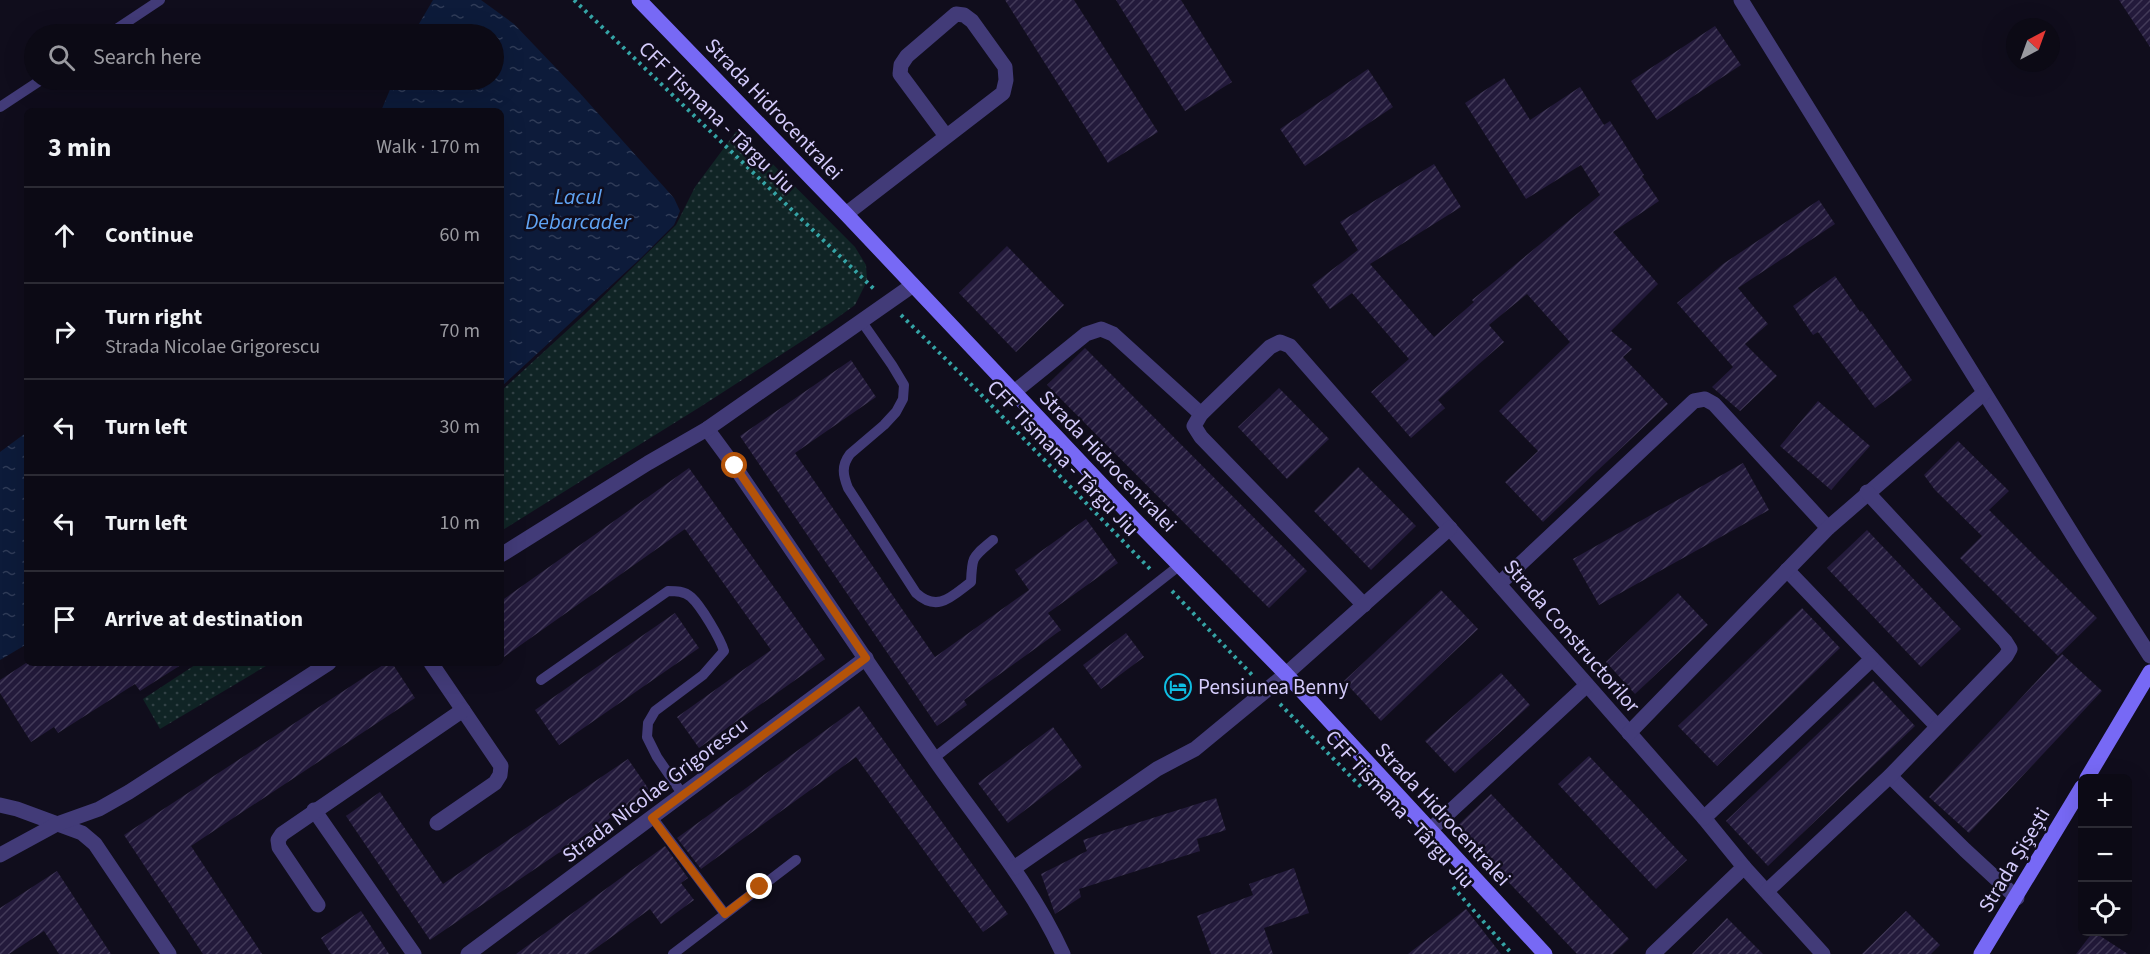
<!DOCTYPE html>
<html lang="en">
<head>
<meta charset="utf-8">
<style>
  body { margin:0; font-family:"Source Sans 3",sans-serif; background:#15131e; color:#f1f3f6 }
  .controls { position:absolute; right:18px; bottom:18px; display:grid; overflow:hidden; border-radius:9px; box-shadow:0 6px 24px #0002 }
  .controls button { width:54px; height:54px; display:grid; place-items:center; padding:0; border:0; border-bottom:2px solid #2c2b34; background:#0c0a15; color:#f1f3f6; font:30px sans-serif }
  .compass { position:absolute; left:2006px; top:18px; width:54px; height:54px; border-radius:50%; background:#0c0a15; box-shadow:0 6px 24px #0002; rotate:41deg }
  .stop { position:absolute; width:18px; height:18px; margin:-14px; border:4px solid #b45309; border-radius:50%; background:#fff }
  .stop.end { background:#b45309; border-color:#fff; box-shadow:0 2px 6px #0008 }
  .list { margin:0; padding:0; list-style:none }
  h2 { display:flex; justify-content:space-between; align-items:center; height:78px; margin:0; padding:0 24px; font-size:26px }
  h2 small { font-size:20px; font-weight:400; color:#9a9aa0 }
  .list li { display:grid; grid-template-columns:39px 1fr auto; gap:18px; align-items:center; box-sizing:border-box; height:96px; padding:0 24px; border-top:2px solid #2c2b34 }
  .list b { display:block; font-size:22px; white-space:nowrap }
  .list p { margin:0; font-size:20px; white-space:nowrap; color:#9a9aa0 }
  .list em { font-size:20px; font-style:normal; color:#9a9aa0 }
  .icon { flex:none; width:33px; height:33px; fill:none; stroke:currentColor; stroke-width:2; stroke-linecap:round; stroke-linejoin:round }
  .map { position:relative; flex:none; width:2150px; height:954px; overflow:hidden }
  .search { position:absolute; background:#0c0a15; box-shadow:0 6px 24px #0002; left:24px; top:24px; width:480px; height:66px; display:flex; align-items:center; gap:15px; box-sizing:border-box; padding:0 21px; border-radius:33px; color:#9a9aa0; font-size:22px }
  .panel { position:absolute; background:#0c0a15; box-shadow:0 6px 24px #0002; left:24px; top:108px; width:480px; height:558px; border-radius:9px }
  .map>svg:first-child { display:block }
</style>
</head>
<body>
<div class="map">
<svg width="2150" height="954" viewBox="0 0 2150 954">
  <defs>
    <pattern id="grass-dots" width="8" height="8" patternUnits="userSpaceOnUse" patternTransform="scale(1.5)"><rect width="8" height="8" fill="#102425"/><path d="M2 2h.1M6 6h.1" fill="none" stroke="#324246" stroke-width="1.8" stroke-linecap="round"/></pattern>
    <pattern id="water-ripples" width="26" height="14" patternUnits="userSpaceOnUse" patternTransform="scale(1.5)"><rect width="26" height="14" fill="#0d1b3a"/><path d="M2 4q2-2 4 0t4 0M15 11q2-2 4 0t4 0" fill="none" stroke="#2f3b57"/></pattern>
    <pattern id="building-hatch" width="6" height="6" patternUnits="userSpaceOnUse" patternTransform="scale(1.5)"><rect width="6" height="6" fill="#231a3b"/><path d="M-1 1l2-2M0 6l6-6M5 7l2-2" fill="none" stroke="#423a58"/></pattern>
  </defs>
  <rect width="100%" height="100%" fill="#100d1c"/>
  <!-- grass -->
  <g fill="url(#grass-dots)">
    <path d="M738 129 855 247 866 265 867 281 855 305 830 323 700 407 501 531V391L584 315 676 225 695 187Z"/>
    <path d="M198 663H271L160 729 143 699Z"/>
  </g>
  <!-- water -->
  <g fill="url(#water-ripples)">
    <path d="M433 0H481L514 24 578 91 674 198 680 211 674 225 641 258 501 387V111H381L394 80H494V34H413Z"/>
    <path d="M27 432V644L0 660V452Z"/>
  </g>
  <!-- building -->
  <g fill="url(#building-hatch)">
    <path d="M1005 0H1074L1158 132 1108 163Z"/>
    <path d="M1116 0H1181L1232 82 1185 111Z"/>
    <path d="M2119 0H2150V47Z"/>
    <path d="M1715 26 1741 65 1657 120 1631 81Z"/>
    <path d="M1368 69 1393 107 1305 166 1280 129Z"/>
    <path d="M1504 78 1530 120 1580 87 1604 125 1610 121 1644 175 1642 176 1659 201 1613 232 1658 284 1611 331 1632 349 1623 357 1668 404 1543 522 1505 482 1538 451 1499 411 1570 342 1527 294 1489 325 1504 342 1438 400 1445 408 1411 438 1371 392 1409 359 1352 293 1330 309 1312 285 1358 250 1340 222 1434 164 1461 207 1370 264 1434 337 1474 302 1472 300 1600 195 1581 165 1526 199 1465 103Z"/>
    <path d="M1819 200 1835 224 1738 288 1768 324 1745 344 1777 376 1740 411 1712 387 1733 367 1677 303 1723 264Z"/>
    <path d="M1007 246 1064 305 1016 352 959 293Z"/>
    <path d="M1835 276 1860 312 1862 311 1912 380 1875 408 1818 332 1813 335 1793 306Z"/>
    <path d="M1085 348 1307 571 1269 608 1047 385Z"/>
    <path d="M851 360 876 397 795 453 935 657 1029 590 1015 570 1086 519 1118 563 1048 613 1061 630 964 700 967 705 937 726 740 436Z"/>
    <path d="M1279 388 1329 439 1287 479 1238 427Z"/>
    <path d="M1818 401 1870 446 1831 490 1780 446Z"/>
    <path d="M1958 441 2009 491 1989 510 2097 618 2058 656 1960 558 1982 536 1935 490 1924 475Z"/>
    <path d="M1743 463 1769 510 1599 605 1573 559Z"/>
    <path d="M1358 467 1416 526 1371 570 1314 511Z"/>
    <path d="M689 468 825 659 699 748 677 717 771 650 685 529 501 659V601Z"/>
    <path d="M1867 530 1961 629 1921 667 1827 568Z"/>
    <path d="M1441 590 1478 629 1381 721 1344 681Z"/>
    <path d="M1678 593 1708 625 1635 694 1606 662Z"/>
    <path d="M1802 608 1840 648 1717 766 1678 726Z"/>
    <path d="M675 613 699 648 559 745 535 710Z"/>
    <path d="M1126 633 1144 657 1101 689 1083 665Z"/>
    <path d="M2062 654 2102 691 1969 833 1929 797Z"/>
    <path d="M26 663H184L140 691 135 684 58 733 54 727 31 742 0 693V680Z"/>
    <path d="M386 663H392L415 698 191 846 262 954H203L124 835Z"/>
    <path d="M1501 673 1530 705 1455 773 1425 741Z"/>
    <path d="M1873 681 1915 726 1768 866 1726 821Z"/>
    <path d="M859 706 1008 914 983 932 856 757 701 869 677 838Z"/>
    <path d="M1053 727 1082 767 1008 823 978 783Z"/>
    <path d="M1589 756 1687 860 1656 889 1558 784Z"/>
    <path d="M628 759 650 791 430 940 346 816 380 792 443 884Z"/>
    <path d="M1491 794 1629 939 1613 954H1577L1456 827Z"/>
    <path d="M1216 798 1226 830 1197 839 1200 851 1079 889 1081 897 1055 914 1041 874 1087 851 1083 840Z"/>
    <path d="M665 846 688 878 681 883 694 900 661 924 650 909 588 954H516Z"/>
    <path d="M1294 868 1309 913 1264 928 1273 954H1211L1197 916 1253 895 1249 884Z"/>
    <path d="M57 871 111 954H59L44 931 9 954H0V908Z"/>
    <path d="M1466 909 1501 954H1408Z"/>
    <path d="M361 911 389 954H331L321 938Z"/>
    <path d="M1906 911 1940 945 1931 954H1862Z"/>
    <path d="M1727 918 1763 954H1692Z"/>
    <path d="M2093 932H2094L2128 954H2076Z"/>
  </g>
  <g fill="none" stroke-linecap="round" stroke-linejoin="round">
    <!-- path -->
    <g stroke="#35a4a6" stroke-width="4" stroke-dasharray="3 4.5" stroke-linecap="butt">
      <path d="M574 0 874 289"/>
      <path d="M901 315 964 377 1150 569"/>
      <path d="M1172 591 1254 677"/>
      <path d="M1280 704 1361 787"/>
      <path d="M1453 887 1512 954"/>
    </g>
    <!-- lane -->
    <g stroke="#423b78" stroke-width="10">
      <path d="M109 34 160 0"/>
      <path d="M0 107 41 80"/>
      <path d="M862 322 892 365 904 385 903 399 896 412 884 425 850 454C841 466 843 475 848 488L916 593C938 613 952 596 971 582 972 556 972 558 993 540"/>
      <path d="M541 680 668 591C676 591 684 591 691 597 701 606 720 638 724 651L703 675 655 711 648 723 647 737 657 757 683 795"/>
      <path d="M934 758 1180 565"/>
      <path d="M652 817 725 914"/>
      <path d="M673 954 796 860"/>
    </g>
    <!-- street -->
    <g stroke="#423b78" stroke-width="15">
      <path d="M1741 0 2082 550 2150 656"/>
      <path d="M846 214 1003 93 1006 80 1005 67 972 21 964 15 956 14 907 56 901 65 900 74 946 136"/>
      <path d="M1013 393 1086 334 1101 329 1113 334 1201 414"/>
      <path d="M707 429 735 467C801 563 866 661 933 757 978 822 1030 882 1063 954"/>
      <path d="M501 555 648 463 707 429 913 285"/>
      <path d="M1787 570 1937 726"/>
      <path d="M1499 584 1694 401 1705 399 1714 404 1828 528"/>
      <path d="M1364 605 1201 437 1194 426 1201 414 1270 347 1280 342 1290 346 1704 818 1744 867 1823 954"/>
      <path d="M431 663 501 766 500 775 495 783 437 823"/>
      <path d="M1629 733 1828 528 1984 393"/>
      <path d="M1890 776 1965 850 2017 898"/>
      <path d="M0 805 17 809 82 833 95 844 169 954"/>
      <path d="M314 810 414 954"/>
      <path d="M1704 818 1872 659"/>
      <path d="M1429 831 1587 685"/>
      <path d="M0 855 57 824 99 809 129 792 329 663"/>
      <path d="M1014 868 1157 769 1195 749 1286 674 1450 528"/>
      <path d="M1767 891 1890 776 2006 656 2010 649 2005 641 1867 492"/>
      <path d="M318 905 279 847 278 840 282 834 463 710"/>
      <path d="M468 954 866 658"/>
      <path d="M1653 954 1744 867"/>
    </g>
    <!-- secondary -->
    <g stroke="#7769f5" stroke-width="15">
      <path d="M639 0 846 214 1136 521 1286 674 1545 954"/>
      <path d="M2087 778 2150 672"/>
      <path d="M1981 954 2082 787"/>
    </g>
  </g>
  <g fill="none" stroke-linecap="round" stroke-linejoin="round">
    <!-- route -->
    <path stroke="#b45309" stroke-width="8" d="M735 466 866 658 652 818 725 914 760 887"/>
  </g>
  <!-- icons -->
  <defs>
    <symbol id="hotel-ring" viewBox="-11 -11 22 22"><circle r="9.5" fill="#100d1c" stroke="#0fbee3" stroke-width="1.5"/><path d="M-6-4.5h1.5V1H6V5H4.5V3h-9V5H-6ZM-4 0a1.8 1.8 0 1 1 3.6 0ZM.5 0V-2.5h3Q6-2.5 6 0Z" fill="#0fbee3"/></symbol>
  </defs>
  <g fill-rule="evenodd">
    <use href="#hotel-ring" x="1163" y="672" width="30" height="30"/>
  </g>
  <g text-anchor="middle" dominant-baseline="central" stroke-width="5" stroke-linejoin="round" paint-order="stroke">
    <!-- street labels -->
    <g font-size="21" fill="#d4cbfb" stroke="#100d1c">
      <text transform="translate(774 109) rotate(46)">Strada Hidrocentralei</text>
      <text transform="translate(717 117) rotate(44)">CFF Tismana - Târgu Jiu</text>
      <text transform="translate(1063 458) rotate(46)">CFF Tismana - Târgu Jiu</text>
      <text transform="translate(1108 461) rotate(46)">Strada Hidrocentralei</text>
      <text transform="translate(1572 636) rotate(49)">Strada Constructorilor</text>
      <text transform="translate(655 790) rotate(-37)">Strada Nicolae Grigorescu</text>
      <text transform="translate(1400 809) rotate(47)">CFF Tismana - Târgu Jiu</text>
      <text transform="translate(1443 814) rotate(47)">Strada Hidrocentralei</text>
      <text transform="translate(2014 860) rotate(-59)">Strada Șișești</text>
    </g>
    <!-- poi labels -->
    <g font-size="21" fill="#d4cbfb" stroke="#100d1c" text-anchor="start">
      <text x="1198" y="687">Pensiunea Benny</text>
    </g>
    <!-- water labels -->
    <g font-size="22" font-style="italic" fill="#60a4f4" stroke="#100d1c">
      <text x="578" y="197">Lacul<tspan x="578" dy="25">Debarcader</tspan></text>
    </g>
  </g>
</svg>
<div class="controls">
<button>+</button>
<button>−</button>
<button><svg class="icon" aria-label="locate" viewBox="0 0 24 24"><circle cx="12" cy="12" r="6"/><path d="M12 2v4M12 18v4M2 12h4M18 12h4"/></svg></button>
</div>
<svg class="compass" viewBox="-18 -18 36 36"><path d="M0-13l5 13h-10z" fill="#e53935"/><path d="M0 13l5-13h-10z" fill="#9a9aa0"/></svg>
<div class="stop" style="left:735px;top:466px"></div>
<div class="stop end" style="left:760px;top:887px"></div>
<div class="search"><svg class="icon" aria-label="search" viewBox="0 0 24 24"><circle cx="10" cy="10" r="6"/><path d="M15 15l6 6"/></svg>Search here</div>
<section class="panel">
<h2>3 min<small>Walk · 170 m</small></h2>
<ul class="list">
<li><svg class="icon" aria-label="ahead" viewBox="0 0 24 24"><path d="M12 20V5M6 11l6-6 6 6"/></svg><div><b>Continue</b></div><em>60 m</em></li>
<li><svg class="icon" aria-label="right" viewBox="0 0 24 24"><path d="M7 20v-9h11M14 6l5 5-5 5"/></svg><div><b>Turn right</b><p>Strada Nicolae Grigorescu</p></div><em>70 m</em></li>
<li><svg class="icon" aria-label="left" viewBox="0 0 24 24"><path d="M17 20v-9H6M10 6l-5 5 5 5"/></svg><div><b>Turn left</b></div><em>30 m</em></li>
<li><svg class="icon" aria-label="left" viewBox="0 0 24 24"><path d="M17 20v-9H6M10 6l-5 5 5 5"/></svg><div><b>Turn left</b></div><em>10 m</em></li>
<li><svg class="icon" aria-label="arrive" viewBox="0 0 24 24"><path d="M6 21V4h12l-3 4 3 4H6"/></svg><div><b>Arrive at destination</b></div></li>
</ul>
</section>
</div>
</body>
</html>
